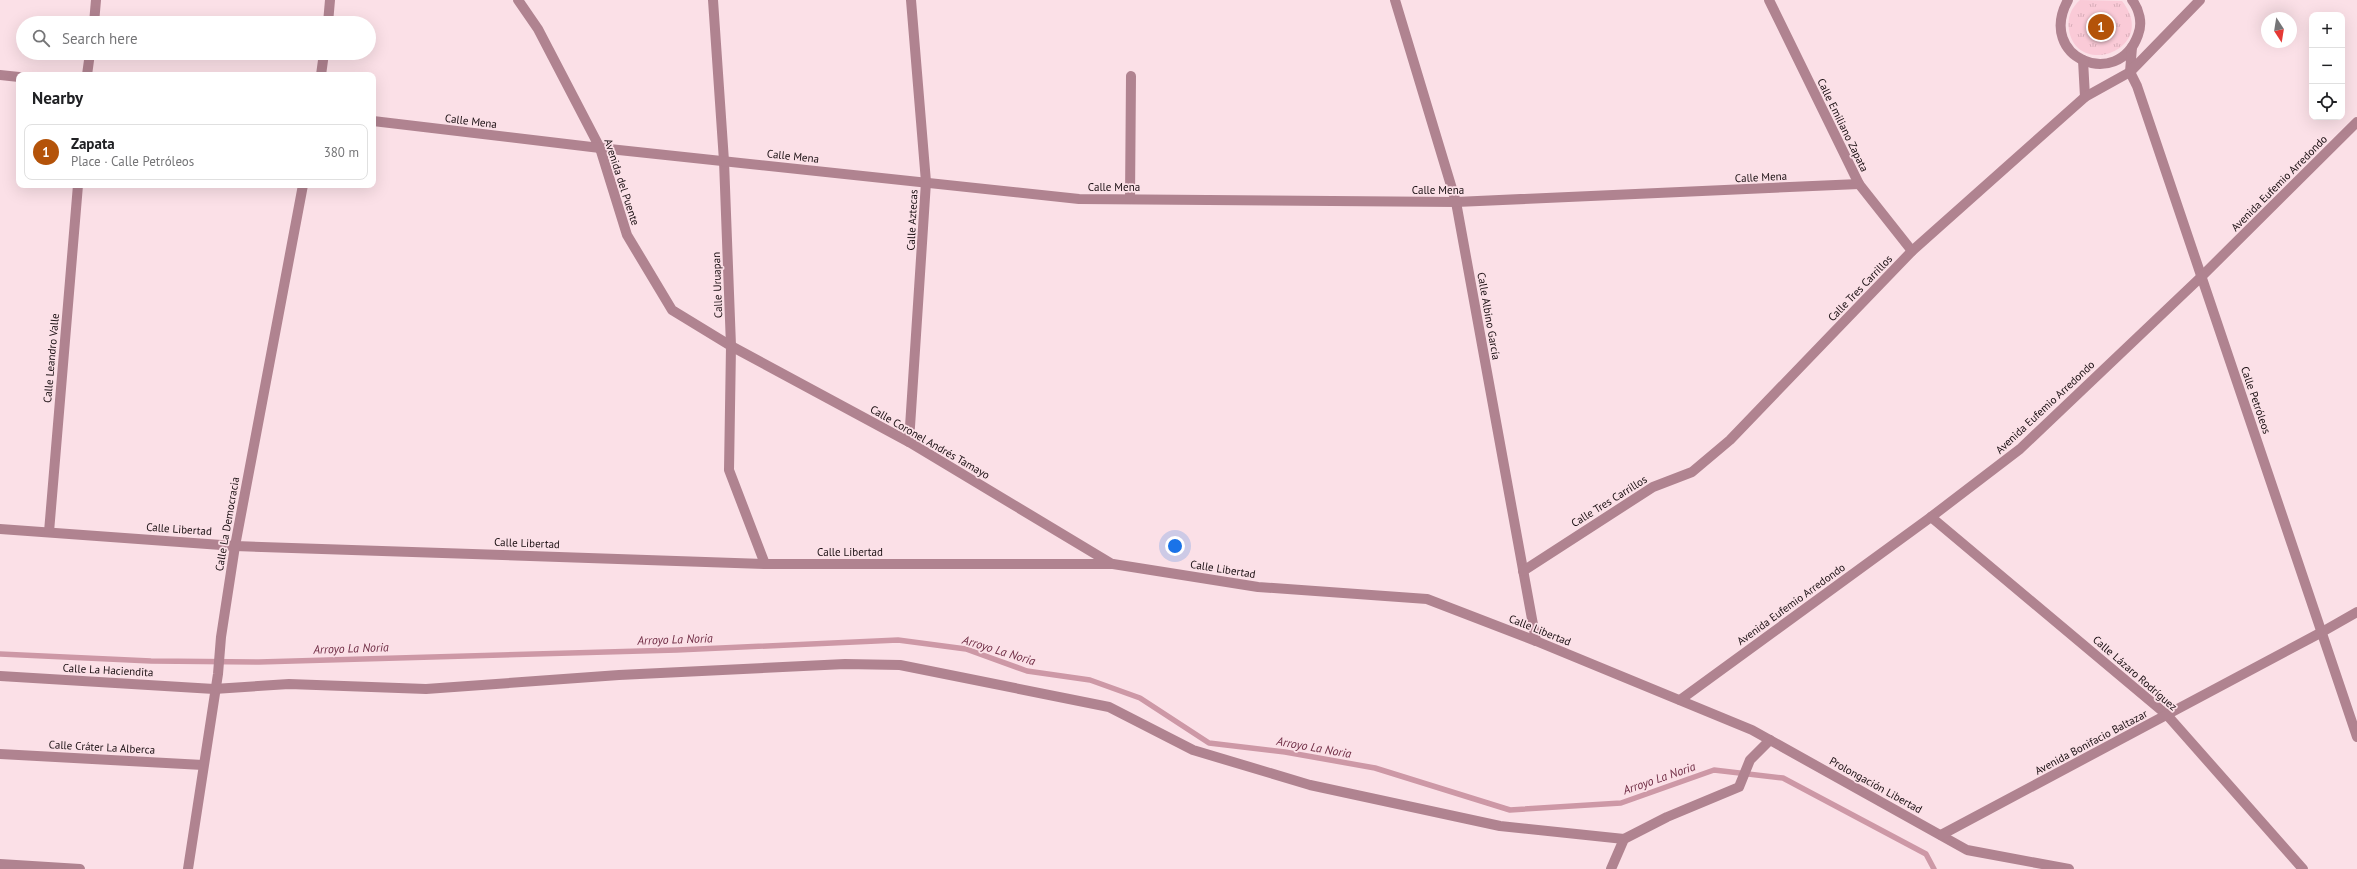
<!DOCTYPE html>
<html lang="en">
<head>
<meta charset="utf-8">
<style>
  body { margin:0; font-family:"PT Sans",sans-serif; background:#f2f2f2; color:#202124 }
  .controls { position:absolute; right:12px; top:12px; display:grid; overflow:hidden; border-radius:8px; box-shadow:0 4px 16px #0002 }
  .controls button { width:36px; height:36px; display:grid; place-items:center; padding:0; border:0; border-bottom:1px solid #e0e0e0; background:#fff; color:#202124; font:20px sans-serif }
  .compass { position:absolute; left:2261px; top:12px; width:36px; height:36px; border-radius:50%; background:#fff; box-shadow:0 4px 16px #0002; rotate:168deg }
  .you { position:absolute; left:1175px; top:546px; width:14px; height:14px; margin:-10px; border:3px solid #fff; border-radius:50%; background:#1a73e8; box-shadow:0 0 0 6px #1a73e833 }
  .badge { display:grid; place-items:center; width:26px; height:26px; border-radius:50%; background:#b45309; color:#fff; font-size:13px; font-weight:700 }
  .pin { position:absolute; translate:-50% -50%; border:2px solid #fff; box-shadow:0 1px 4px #0006 }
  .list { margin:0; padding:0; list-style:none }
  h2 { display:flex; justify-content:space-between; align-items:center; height:52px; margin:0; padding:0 16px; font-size:17px }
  h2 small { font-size:13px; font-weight:400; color:#757577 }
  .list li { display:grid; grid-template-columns:26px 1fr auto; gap:12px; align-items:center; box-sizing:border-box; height:56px; margin:0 8px 8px; padding:0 8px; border:1px solid #e0e0e0; border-radius:8px }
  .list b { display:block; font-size:15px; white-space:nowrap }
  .list p { margin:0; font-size:13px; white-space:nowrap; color:#757577 }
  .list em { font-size:13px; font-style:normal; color:#757577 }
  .icon { flex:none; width:22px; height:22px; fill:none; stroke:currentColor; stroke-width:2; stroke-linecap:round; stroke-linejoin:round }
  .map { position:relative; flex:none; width:2357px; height:869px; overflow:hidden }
  .search { position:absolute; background:#fff; box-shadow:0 4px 16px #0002; left:16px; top:16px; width:360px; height:44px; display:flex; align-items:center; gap:10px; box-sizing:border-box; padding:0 14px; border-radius:22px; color:#757577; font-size:15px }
  .panel { position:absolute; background:#fff; box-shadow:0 4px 16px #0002; left:16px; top:72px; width:360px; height:116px; border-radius:8px }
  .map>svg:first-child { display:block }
</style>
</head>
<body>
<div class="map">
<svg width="2357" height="869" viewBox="0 0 2357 869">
  <defs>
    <pattern id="park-tufts" width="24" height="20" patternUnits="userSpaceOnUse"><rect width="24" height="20" fill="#facad7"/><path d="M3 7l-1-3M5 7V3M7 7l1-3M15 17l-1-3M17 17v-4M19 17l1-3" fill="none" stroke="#d6acb8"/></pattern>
  </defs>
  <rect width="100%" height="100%" fill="#fbe0e7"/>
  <!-- park -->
  <path fill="url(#park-tufts)" d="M2080 0 2122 1C2160 49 2077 79 2069 30 2067 18 2071 8 2080 0Z"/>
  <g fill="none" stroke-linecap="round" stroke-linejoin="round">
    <!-- stream -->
    <path stroke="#cd98a6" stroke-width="5.5" d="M0 654 151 661 259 662 677 650 898 640 966 649 1027 671 1090 680 1140 698 1209 743 1285 752 1375 768 1510 810 1621 803 1714 770 1783 778 1926 854 1934 869"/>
    <!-- minor -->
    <g stroke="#b08390" stroke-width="10">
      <path d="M518 0 538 29 600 148 627 235 672 310 731 346 909 442 1112 564"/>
      <path d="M713 0 724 161 731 346 729 470 765 564"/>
      <path d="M1395 0 1456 202 1536 641"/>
      <path d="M1769 0 1859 184 1912 251"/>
      <path d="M2068 0C2036 58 2118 91 2138 35 2143 23 2139 9 2132 0"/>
      <path d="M94 23 96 0"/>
      <path d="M328 23 330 0"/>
      <path d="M2132 47 2130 72 2137 86 2357 737"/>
      <path d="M2083 60 2085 97"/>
      <path d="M0 75 19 77"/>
      <path d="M87 75 90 53"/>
      <path d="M321 75 324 53"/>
      <path d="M373 121 600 148 1079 199 1456 202 1859 184"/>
      <path d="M1130 199 1131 76"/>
      <path d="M909 442 926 182 911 0"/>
      <path d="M1931 517 2167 715 2303 869"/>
      <path d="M0 529 235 546 765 564H1113L1258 587 1427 599 1536 641 1752 730 1967 850 2069 869"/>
      <path d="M49 532 78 185"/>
      <path d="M1523 571 1653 487 1692 472 1730 440 1912 251 2085 97 2130 72 2200 0"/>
      <path d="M0 676 214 689 289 684 426 689 619 675 845 664 900 665 1109 707 1193 750 1310 785 1500 826 1624 839"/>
      <path d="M1680 700 1931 517 2020 449 2201 277 2357 122"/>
      <path d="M0 754 203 765"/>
      <path d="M1941 835 2322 632 2357 612"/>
      <path d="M0 864 80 869"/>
      <path d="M188 869 218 674 221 637 235 546 303 185"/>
      <path d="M1611 869 1624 839 1667 817 1739 787 1750 760 1770 740"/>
    </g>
  </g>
  <g text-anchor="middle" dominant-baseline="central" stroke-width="3.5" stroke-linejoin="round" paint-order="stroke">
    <!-- street labels -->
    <g font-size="11" fill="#190e11" stroke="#fbe0e7">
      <text transform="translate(471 121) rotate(7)">Calle Mena</text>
      <text transform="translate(1843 125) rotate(64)">Calle Emiliano Zapata</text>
      <text transform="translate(793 156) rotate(6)">Calle Mena</text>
      <text transform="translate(1761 177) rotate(-3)">Calle Mena</text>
      <text transform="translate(622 182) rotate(72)">Avenida del Puente</text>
      <text transform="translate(2279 183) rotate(-45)">Avenida Eufemio Arredondo</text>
      <text x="1114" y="187">Calle Mena</text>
      <text x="1438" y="190">Calle Mena</text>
      <text transform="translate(912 220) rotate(-87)">Calle Aztecas</text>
      <text transform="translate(717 285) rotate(-92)">Calle Uruapan</text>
      <text transform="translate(1860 288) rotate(-46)">Calle Tres Carrillos</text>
      <text transform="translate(1489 316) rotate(80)">Calle Albino García</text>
      <text transform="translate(51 358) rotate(-85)">Calle Leandro Valle</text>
      <text transform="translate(2256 400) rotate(71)">Calle Petróleos</text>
      <text transform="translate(2045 407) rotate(-43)">Avenida Eufemio Arredondo</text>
      <text transform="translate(930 442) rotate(30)">Calle Coronel Andrés Tamayo</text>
      <text transform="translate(1609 501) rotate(-32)">Calle Tres Carrillos</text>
      <text transform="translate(227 524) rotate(-80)">Calle La Democracia</text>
      <text transform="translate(179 529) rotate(4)">Calle Libertad</text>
      <text transform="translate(527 543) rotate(2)">Calle Libertad</text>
      <text x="850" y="552">Calle Libertad</text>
      <text transform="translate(1223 569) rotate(9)">Calle Libertad</text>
      <text transform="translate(1791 604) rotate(-36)">Avenida Eufemio Arredondo</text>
      <text transform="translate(1540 630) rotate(22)">Calle Libertad</text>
      <text transform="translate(108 670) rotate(3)">Calle La Haciendita</text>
      <text transform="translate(2135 673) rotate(41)">Calle Lázaro Rodríguez</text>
      <text transform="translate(2091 742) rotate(-28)">Avenida Bonifacio Baltazar</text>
      <text transform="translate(102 747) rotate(3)">Calle Cráter La Alberca</text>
      <text transform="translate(1876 785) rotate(29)">Prolongación Libertad</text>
    </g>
    <!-- water labels -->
    <g font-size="12" font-style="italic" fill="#6f2c44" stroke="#fbe0e7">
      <text transform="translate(675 639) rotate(-2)">Arroyo La Noria</text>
      <text transform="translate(351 648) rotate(-2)">Arroyo La Noria</text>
      <text transform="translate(999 650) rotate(17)">Arroyo La Noria</text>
      <text transform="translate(1314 747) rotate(10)">Arroyo La Noria</text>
      <text transform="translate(1659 778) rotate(-19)">Arroyo La Noria</text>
    </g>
  </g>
</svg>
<div class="controls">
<button>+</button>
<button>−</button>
<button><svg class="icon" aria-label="locate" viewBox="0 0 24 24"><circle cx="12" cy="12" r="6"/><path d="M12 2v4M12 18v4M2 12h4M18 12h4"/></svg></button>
</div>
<svg class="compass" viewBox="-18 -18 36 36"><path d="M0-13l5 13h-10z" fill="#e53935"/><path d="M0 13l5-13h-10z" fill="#757577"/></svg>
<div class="you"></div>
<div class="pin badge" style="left:2101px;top:27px">1</div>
<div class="search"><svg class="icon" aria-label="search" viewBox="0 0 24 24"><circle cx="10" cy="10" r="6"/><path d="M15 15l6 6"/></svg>Search here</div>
<section class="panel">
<h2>Nearby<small></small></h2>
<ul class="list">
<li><span class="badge">1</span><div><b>Zapata</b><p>Place · Calle Petróleos</p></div><em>380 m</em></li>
</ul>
</section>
</div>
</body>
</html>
